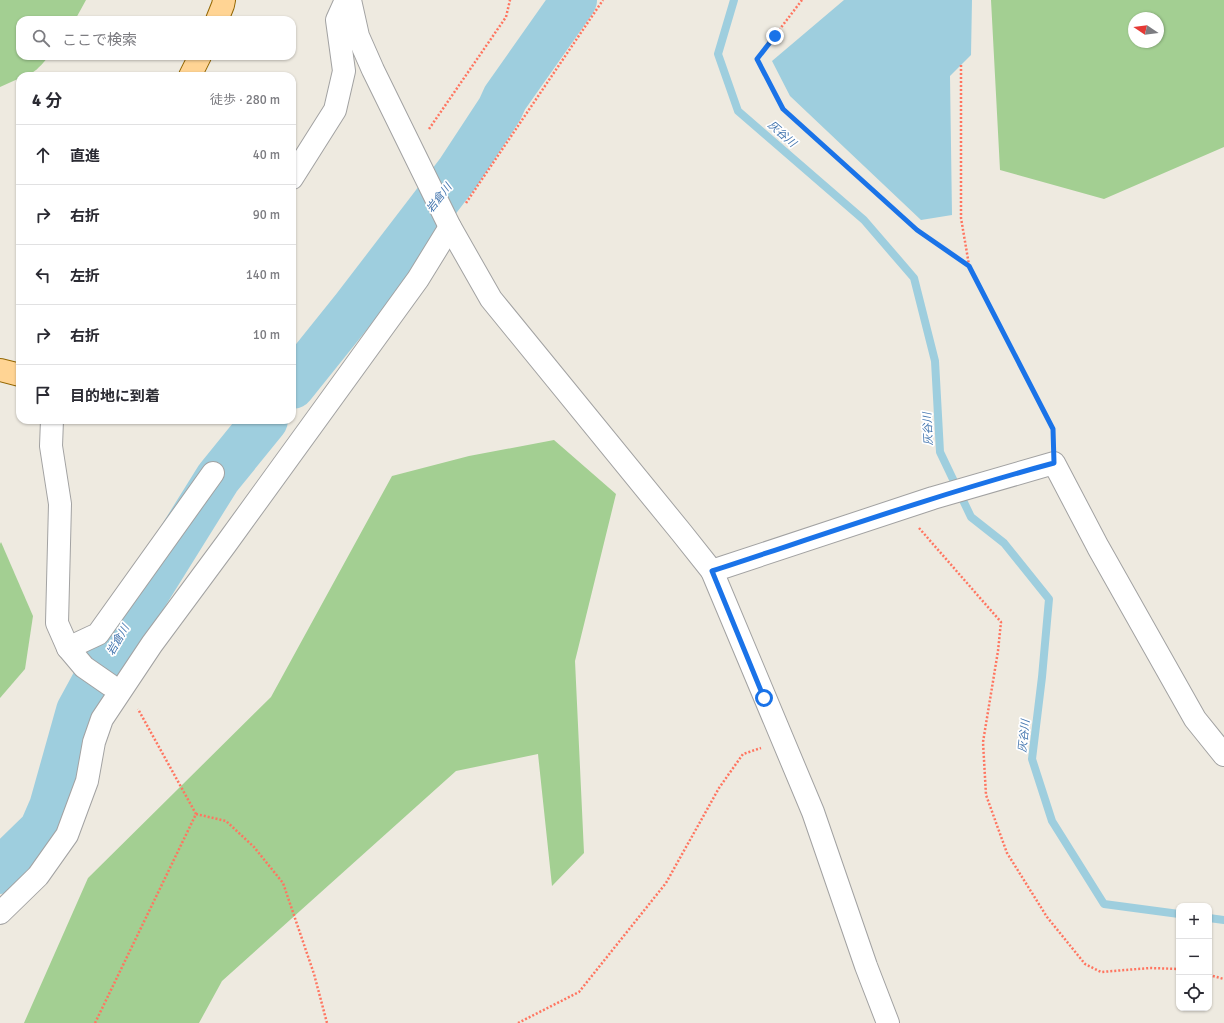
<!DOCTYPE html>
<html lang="ja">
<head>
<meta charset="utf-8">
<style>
  body { margin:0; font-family:Signika,"Noto Sans JP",sans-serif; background:#f7f7f7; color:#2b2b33 }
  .controls { position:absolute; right:12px; bottom:12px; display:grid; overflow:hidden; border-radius:8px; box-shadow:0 1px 3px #0004 }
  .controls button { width:36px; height:36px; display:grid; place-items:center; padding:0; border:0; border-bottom:1px solid #e1e1e2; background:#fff; color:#2b2b33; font:20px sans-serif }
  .compass { position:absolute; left:1128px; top:12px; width:36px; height:36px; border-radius:50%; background:#fff; box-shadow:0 1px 3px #0004; rotate:283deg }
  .stop { position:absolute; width:12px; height:12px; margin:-9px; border:3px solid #1a73e8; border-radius:50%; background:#fff }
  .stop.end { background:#1a73e8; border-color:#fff; box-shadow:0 1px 4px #0008 }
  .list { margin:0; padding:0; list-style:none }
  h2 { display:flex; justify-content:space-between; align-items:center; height:52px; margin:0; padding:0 16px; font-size:17px }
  h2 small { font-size:13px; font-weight:400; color:#7c7c81 }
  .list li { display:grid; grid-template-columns:26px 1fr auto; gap:12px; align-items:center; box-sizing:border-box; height:60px; padding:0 16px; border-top:1px solid #e1e1e2 }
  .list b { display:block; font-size:15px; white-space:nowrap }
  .list em { font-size:13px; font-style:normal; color:#7c7c81 }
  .icon { flex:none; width:22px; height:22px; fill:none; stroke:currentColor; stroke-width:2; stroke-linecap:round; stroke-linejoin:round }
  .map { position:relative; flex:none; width:1224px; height:1023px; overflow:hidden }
  .search { position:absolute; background:#fff; box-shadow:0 1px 3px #0004; left:16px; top:16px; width:280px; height:44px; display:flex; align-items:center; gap:10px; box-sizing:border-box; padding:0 14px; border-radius:12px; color:#7c7c81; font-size:15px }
  .panel { position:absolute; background:#fff; box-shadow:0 1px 3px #0004; left:16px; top:72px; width:280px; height:352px; border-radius:12px }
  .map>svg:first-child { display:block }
</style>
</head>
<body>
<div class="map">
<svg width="1224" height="1023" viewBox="0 0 1224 1023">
  <rect width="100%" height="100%" fill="#eeeae0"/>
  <!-- forest -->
  <g fill="#a3cf92" fill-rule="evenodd">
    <path d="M0 0H86L75 20H20V56H49C41 65 34 76 20 76V78L0 87Z"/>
    <path d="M991 0H1224V147L1104 199 1000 170ZM1134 18H1158V42H1134Z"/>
    <path d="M554 440 616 494 575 661 584 853 552 886 538 754 456 771 222 981 199 1023H24L88 878 271 697 392 476 469 456Z"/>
    <path d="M1 542 33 616 25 669 0 698V544Z"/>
  </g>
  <!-- water -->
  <path fill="#9ecede" d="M844 0H972L971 55 950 76 952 215 921 220 790 96 772 61Z"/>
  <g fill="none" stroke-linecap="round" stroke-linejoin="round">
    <!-- stream -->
    <g stroke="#9ecede" stroke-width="8">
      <path d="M734 0 718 54 738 111 864 220 914 278 935 361 940 452 971 517 1004 543 1049 599 1042 677 1032 759 1052 821 1104 904 1179 914"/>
      <path d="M1209 918 1224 920"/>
    </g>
    <!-- river -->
    <g stroke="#9ecede" stroke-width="46">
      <path d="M292 386 353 310 458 173 500 109 505 98 574 0"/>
      <path d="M0 871 42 830 52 807 79 711 122 632 218 478 265 420"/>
    </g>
    <defs>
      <g id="minor">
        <path d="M350 0 358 36 373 70 450 227 491 299 681 532 712 571 813 812 866 966 888 1023"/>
        <path d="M292 178 335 110 344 71 337 20 346 0"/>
        <path d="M52 420 51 446 60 504 57 623 68 648 84 667 110 685"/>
        <path d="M712 571 933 498 1054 463 1098 547 1195 719 1224 755"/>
        <path d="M68 648 98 634 213 473"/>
        <path d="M0 913 38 876 67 835 87 781 94 742 102 719 152 644 226 544 418 279 450 227"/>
      </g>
      <g id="major">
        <path d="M217 20 223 5 224 0"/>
        <path d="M190 76 200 56"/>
        <path d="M0 370 20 375"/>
      </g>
    </defs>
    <!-- minor casing -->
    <use href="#minor" stroke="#a2a2a2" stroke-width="24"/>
    <!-- major casing -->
    <use href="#major" stroke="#936600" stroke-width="24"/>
    <!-- path -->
    <g stroke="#ff7560" stroke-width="2.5" stroke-dasharray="2 2" stroke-linecap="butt">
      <path d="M802 0 757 59 783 109 917 230 969 266 1053 429V439"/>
      <path d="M961 65V218L969 265"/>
      <path d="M429 129 506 17 510 0"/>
      <path d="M466 203 603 0"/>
      <path d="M919 528 1001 622 998 651 983 742 986 795 1007 853 1047 917 1085 964 1101 972 1150 968 1179 969"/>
      <path d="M196 814 226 821 254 847 283 883 314 974 327 1023"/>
      <path d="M1209 975 1224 979"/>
      <path d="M95 1023 196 814 138 709"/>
      <path d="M518 1023 579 992 666 883 719 788 743 754 761 748"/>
    </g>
    <!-- minor -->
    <use href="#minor" stroke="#fff" stroke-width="22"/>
    <!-- major -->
    <use href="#major" stroke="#ffd494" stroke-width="22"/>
  </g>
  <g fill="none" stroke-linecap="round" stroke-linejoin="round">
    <!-- route -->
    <path stroke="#1a73e8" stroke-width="5" d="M764 698 712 571C825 534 939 494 1054 463L1053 429 969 266 917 230 783 109 757 59 775 36"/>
  </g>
  <g text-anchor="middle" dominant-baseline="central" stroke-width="3.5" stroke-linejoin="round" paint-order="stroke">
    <!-- water labels -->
    <g font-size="11" font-style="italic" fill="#4476af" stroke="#fff">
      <text transform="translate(782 134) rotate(41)">灰谷川</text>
      <text transform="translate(439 198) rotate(-52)">岩倉川</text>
      <text transform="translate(928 429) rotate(-93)">灰谷川</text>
      <text transform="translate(118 640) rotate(-60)">岩倉川</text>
      <text transform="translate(1024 736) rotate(-84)">灰谷川</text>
    </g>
  </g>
</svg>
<div class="controls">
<button>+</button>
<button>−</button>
<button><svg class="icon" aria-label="locate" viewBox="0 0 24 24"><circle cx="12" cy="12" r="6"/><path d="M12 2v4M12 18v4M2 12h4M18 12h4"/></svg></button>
</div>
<svg class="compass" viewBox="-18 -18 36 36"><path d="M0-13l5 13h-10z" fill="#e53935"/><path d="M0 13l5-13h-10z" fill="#7c7c81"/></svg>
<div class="stop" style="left:764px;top:698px"></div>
<div class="stop end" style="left:775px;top:36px"></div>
<div class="search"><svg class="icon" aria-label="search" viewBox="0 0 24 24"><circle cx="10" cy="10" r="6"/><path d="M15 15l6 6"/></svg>ここで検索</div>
<section class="panel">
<h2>4 分<small>徒歩 · 280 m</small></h2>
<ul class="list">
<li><svg class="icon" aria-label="ahead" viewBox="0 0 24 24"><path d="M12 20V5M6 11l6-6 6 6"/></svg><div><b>直進</b></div><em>40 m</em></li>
<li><svg class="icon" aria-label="right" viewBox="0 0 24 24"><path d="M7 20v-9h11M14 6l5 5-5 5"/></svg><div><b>右折</b></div><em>90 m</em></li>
<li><svg class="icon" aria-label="left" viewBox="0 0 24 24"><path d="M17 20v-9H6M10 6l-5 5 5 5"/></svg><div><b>左折</b></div><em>140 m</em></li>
<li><svg class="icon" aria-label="right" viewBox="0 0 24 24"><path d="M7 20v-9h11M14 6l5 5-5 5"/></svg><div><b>右折</b></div><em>10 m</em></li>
<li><svg class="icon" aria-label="arrive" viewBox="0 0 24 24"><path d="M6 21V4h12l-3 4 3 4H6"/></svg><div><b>目的地に到着</b></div></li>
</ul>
</section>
</div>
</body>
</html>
